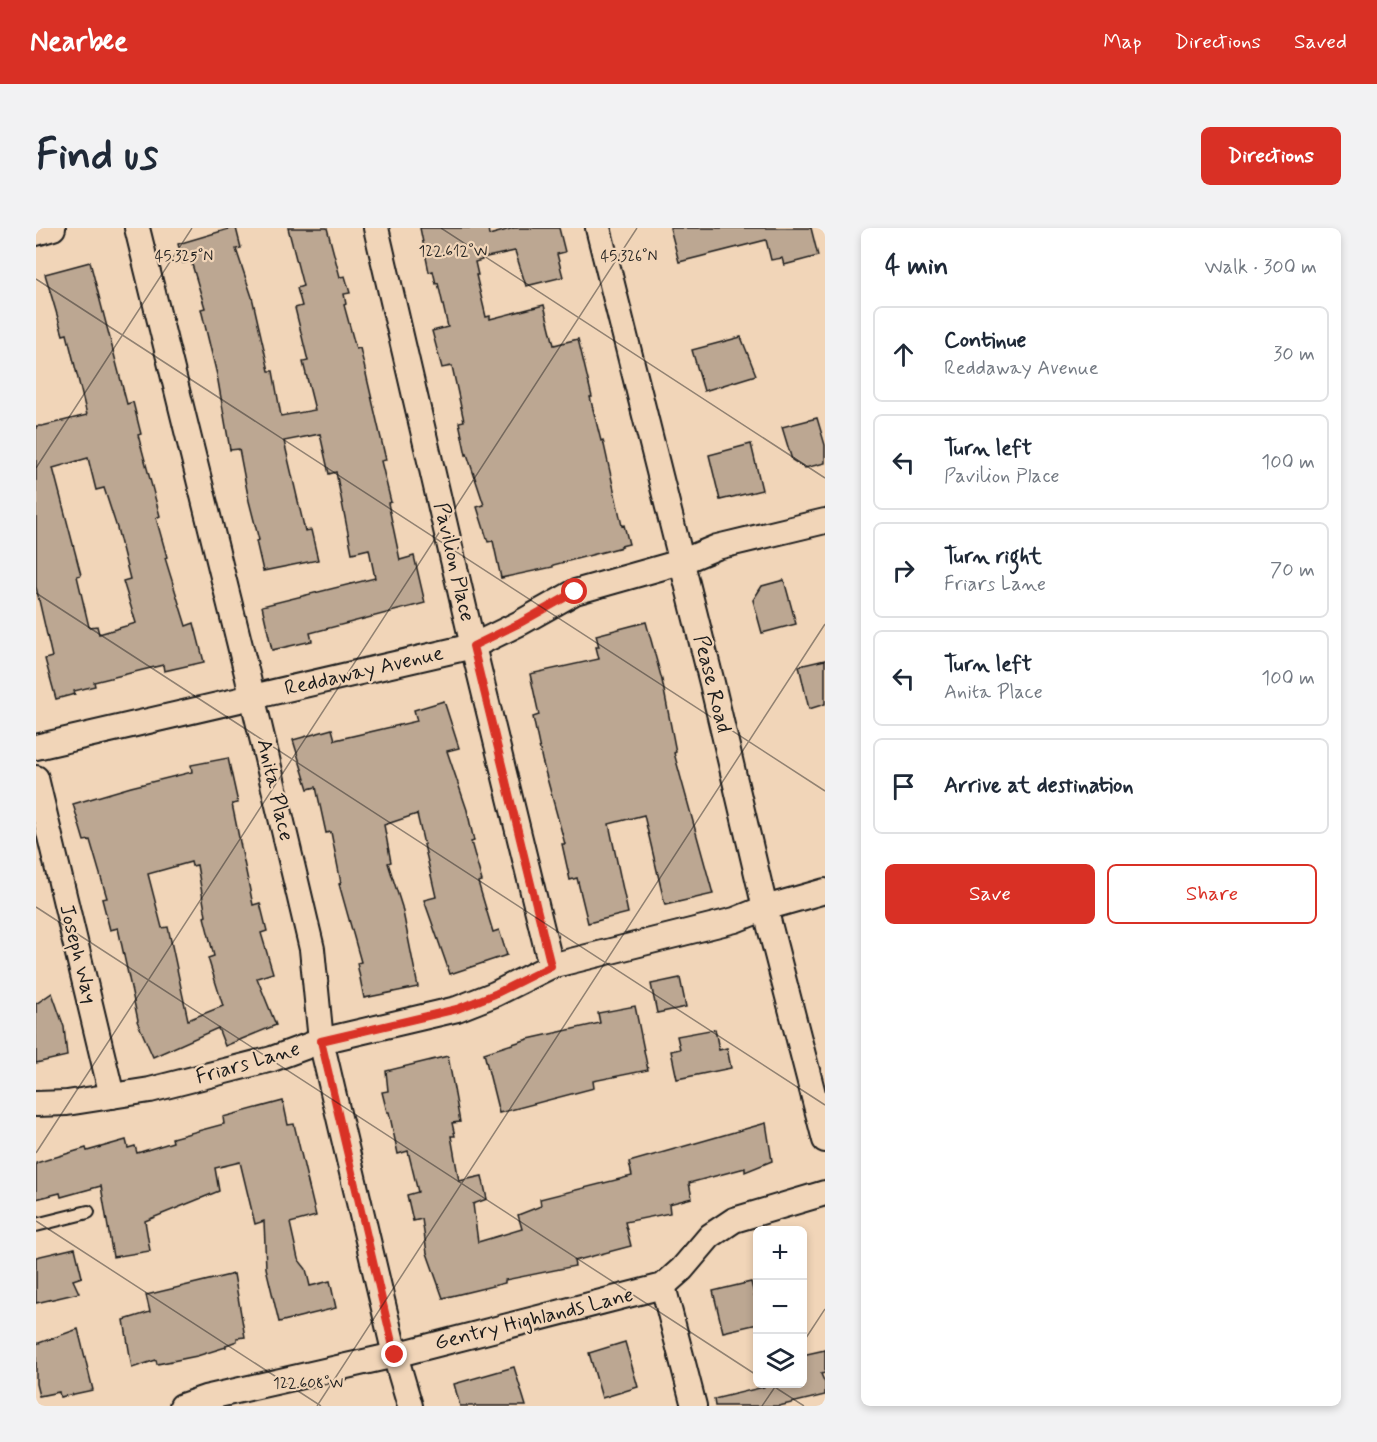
<!DOCTYPE html>
<html lang="en">
<head>
<meta charset="utf-8">
<style>
  body { margin:0; font-family:Mynerve,sans-serif; background:#f2f2f3; color:#1f2937 }
  .controls { position:absolute; right:18px; bottom:18px; display:grid; overflow:hidden; border-radius:9px; box-shadow:0 3px 9px #0003 }
  .controls button { width:54px; height:54px; display:grid; place-items:center; padding:0; border:0; border-bottom:2px solid #e0e1e3; background:#fff; color:#1f2937; font:30px sans-serif }
  .stop { position:absolute; width:18px; height:18px; margin:-14px; border:4px solid #d93025; border-radius:50%; background:#fff }
  .stop.end { background:#d93025; border-color:#fff; box-shadow:0 2px 6px #0008 }
  .list { margin:0; padding:0; list-style:none }
  h2 { display:flex; justify-content:space-between; align-items:center; height:78px; margin:0; padding:0 24px; font-size:26px }
  h2 small { font-size:20px; font-weight:400; color:#747a83 }
  .list li { display:grid; grid-template-columns:39px 1fr auto; gap:18px; align-items:center; box-sizing:border-box; height:96px; margin:0 12px 12px; padding:0 12px; border:2px solid #e0e1e3; border-radius:9px }
  .list b { display:block; font-size:22px; white-space:nowrap }
  .list p { margin:0; font-size:20px; white-space:nowrap; color:#747a83 }
  .list em { font-size:20px; font-style:normal; color:#747a83 }
  .actions { display:flex; gap:12px; padding:18px 24px }
  .actions a { flex:1; padding:14px 0; border:2px solid #d93025; border-radius:9px; text-align:center; font-size:21px; color:#d93025 }
  .actions .main { background:#d93025; color:#fff }
  .icon { flex:none; width:33px; height:33px; fill:none; stroke:currentColor; stroke-width:2; stroke-linecap:round; stroke-linejoin:round }
  .map { position:relative; flex:none; width:789px; height:1178px; overflow:hidden; border-radius:9px }
  header { display:flex; align-items:center; gap:36px; box-sizing:border-box; height:84px; padding:0 30px; background:#d93025; color:#fff }
  header strong { font-size:28px }
  nav { display:flex; gap:33px; margin-inline-start:auto; font-size:21px }
  .intro { display:flex; align-items:center; justify-content:space-between; box-sizing:border-box; height:144px; padding:0 36px }
  h1 { margin:0; font-size:42px }
  .button { padding:15px 27px; border-radius:9px; background:#d93025; color:#fff; font-size:21px; font-weight:700 }
  main { display:flex; gap:36px; padding:0 36px }
  aside { flex:1; background:#fff; border-radius:9px; box-shadow:0 3px 9px #0003 }
  .map>svg:first-child { display:block }
</style>
</head>
<body>
<header>
<strong>Nearbee</strong>
<nav><a>Map</a><a>Directions</a><a>Saved</a></nav>
</header>
<div class="intro"><h1>Find us</h1><a class="button">Directions</a></div>
<main>
<div class="map">
<svg width="789" height="1178" viewBox="0 0 789 1178">
  <rect width="100%" height="100%" fill="#f1d5b8"/>
  <filter id="ink" filterUnits="userSpaceOnUse"><feTurbulence type="fractalNoise" baseFrequency=".0167" numOctaves="2"/><feDisplacementMap in="SourceGraphic" scale="12" xChannelSelector="R" yChannelSelector="G"/><feConvolveMatrix kernelMatrix="1 2 1 2 8 2 1 2 1" color-interpolation-filters="sRGB"/></filter>
  <g filter="url(#ink)">
    <!-- building -->
    <g fill="#bca792" stroke="#1c1c1c" stroke-width="1.5" fill-rule="evenodd">
      <path d="M196 0H200L205 20 200 21 216 69 233 143H237L245 188 279 182 267 134 272 133 259 80 266 78 261 60 267 58 252 0H291L304 49 309 48 314 65 308 66 310 76 308 77 320 121 324 120 350 232 345 233 355 274 352 275 364 332 378 328 389 375 274 405 276 413 236 422 226 378 339 350 333 321 316 325 300 244 293 246 284 206 248 213 269 303 275 302 282 332 227 343 220 313 223 312 213 273 203 221 194 222 181 147 165 81 169 80 155 33 147 35 142 16Z"/>
      <path d="M384 0H452L453 7 478 0H523L529 24 521 26 527 49 490 58 479 23 446 30V32L439 34 442 47H440L450 89 454 88V91L508 77 518 117 542 111 556 169H554L565 213 567 212 586 298 588 297 593 316 585 318 586 319 517 337V339L465 350 457 313 452 314 441 279 448 277 431 226 430 227 423 194 428 193 416 138 406 140 396 103 412 99 402 55 400 56 397 43 393 44Z"/>
      <path d="M634 0H775L782 28 748 37 746 30 735 32 730 12 643 34Z"/>
      <path d="M54 34 91 176 97 174 105 206 102 207 124 288 120 290 131 329 129 330 150 398 158 395 168 434 128 443 127 437 58 454 59 458 38 463 39 466 20 471 9 431 16 429 0 359V198H6L51 187 31 106 27 107 9 46ZM52 230 60 262 68 260 81 300 94 351 87 353 100 395 63 406 61 398 53 399 41 348 45 347 17 240Z"/>
      <path d="M705 109 720 147 668 163 656 122Z"/>
      <path d="M781 190 789 217V235L769 240 756 232 746 199Z"/>
      <path d="M715 216 726 262 684 272 673 227Z"/>
      <path d="M748 352 760 396 726 405 717 372 726 358Z"/>
      <path d="M610 394 626 452 640 524 638 525 677 666 629 677 608 587 573 596 592 685 552 695 541 650 534 652 526 616H529L506 532 497 489 503 487 494 446 563 431 560 419H563L560 407Z"/>
      <path d="M789 432V476L773 481 763 438Z"/>
      <path d="M408 473 423 520 411 523 431 582 438 613 435 614 446 653 442 654 457 704 463 702 471 727 414 746 388 672 400 669 381 586 348 597 355 634 352 635 366 679 382 759 328 770 321 735 325 734 303 656 305 655 295 604 290 605 280 559 272 561 257 512 296 501 299 512 381 493 378 482Z"/>
      <path d="M192 530 202 575 196 576 217 677 224 675 231 703 225 705 237 745 221 750 240 797 189 818 182 800 117 829 101 793 102 792 82 700 74 702 66 671 71 670 54 612 48 613 37 576 95 559 156 544 155 537ZM155 634 156 638 161 637 170 688 168 689 178 728 172 730 187 778 152 792 132 699 126 700 112 646Z"/>
      <path d="M644 750 650 779 621 785 615 756Z"/>
      <path d="M16 765 28 799 31 828 0 835V776Z"/>
      <path d="M599 778 612 842 557 853 558 860 463 885 448 825 492 811 564 795 562 785Z"/>
      <path d="M679 801 683 822 691 820 695 840 641 851 635 823 644 821 641 808Z"/>
      <path d="M412 828 424 894 416 895 419 908H415L423 953 446 948 451 971 437 976 442 1014 486 1001 482 987 505 978 504 971 596 948 593 934 730 895 736 933 709 944V940L653 955 656 970 633 976 634 985 589 994 595 1018 538 1033 539 1038 469 1052V1055L407 1070 391 1025 386 991 377 993 371 967 382 964 372 923 362 926 353 884H351L346 864 352 863 350 843Z"/>
      <path d="M247 873 252 897 258 896 280 988 254 995 262 1031 270 1041 274 1058 294 1053 300 1080 243 1094 230 1040 228 993 219 996 204 934 179 940 183 963 109 993 114 1023 77 1029 65 958 25 969 24 965 0 971V935L50 920 51 923 90 912 92 920 99 918 101 925 137 914 136 910 188 896 187 889Z"/>
      <path d="M39 1020 46 1049 37 1052 43 1065 0 1075V1029Z"/>
      <path d="M198 1046 209 1109 201 1110V1113L190 1117V1119L161 1128 121 1136 120 1132 96 1140 88 1092 114 1084 110 1067Z"/>
      <path d="M715 1054 722 1082V1096L687 1104 677 1063Z"/>
      <path d="M42 1101 57 1162 24 1169 23 1164 3 1168 0 1156V1116Z"/>
      <path d="M589 1114 602 1159 566 1170 553 1125Z"/>
      <path d="M789 1122V1145L785 1146 789 1155V1167L743 1178H679L678 1171 728 1159V1155H766V1127Z"/>
      <path d="M478 1139 490 1178H424L418 1156Z"/>
    </g>
    <g fill="none" stroke-linecap="round" stroke-linejoin="round">
      <defs>
        <path id="service" d="M0 997 52 984"/>
        <g id="minor">
          <path d="M101 0 211 446 276 721 285 813 359 1127 374 1178"/>
          <path d="M340 0 437 418 515 738"/>
          <path d="M562 0 676 455 729 680 789 912"/>
          <path d="M0 5 17 0"/>
          <path d="M0 519 437 418 484 395 539 364 645 334 681 319 789 293"/>
          <path d="M0 550 76 868"/>
          <path d="M0 876 31 875 114 862 236 831 285 813 421 781 459 766 515 738 699 692 729 680 789 663"/>
          <path d="M627 1058 658 1178"/>
          <path d="M146 1178 169 1170 359 1127 627 1058 646 1041 674 1008 698 992 789 965"/>
        </g>
      </defs>
      <!-- service casing -->
      <use href="#service" stroke="#1c1c1c" stroke-width="16"/>
      <!-- minor casing -->
      <use href="#minor" stroke="#1c1c1c" stroke-width="28"/>
      <!-- service -->
      <use href="#service" stroke="#f1d5b8" stroke-width="12"/>
      <!-- minor -->
      <use href="#minor" stroke="#f1d5b8" stroke-width="24"/>
    </g>
  </g>
  <g fill="none" stroke-linecap="round" stroke-linejoin="round" filter="url(#ink)">
    <!-- route -->
    <path stroke="#d93025" stroke-width="8" d="M359 1127 285 813 421 781 459 766 515 738 437 418 484 395 539 364"/>
  </g>
  <!-- ticks -->
  <path fill="none" stroke="#1c1c1c" stroke-width="1.5" stroke-opacity="0.45" d="M405 0 789 250M0 51 789 563M0 240 156 0M0 365 789 877M0 679 722 1148M0 925 601 0M0 993 285 1178M766 1116 789 1081M734 1156 768 1178M281 1178 789 396M726 1178 741 1156"/>
  <g text-anchor="middle" dominant-baseline="central" stroke-width="4.5" stroke-linejoin="round" paint-order="stroke">
    <!-- street labels -->
    <g font-size="21" fill="#1c1c1c" stroke="#f1d5b8">
      <text transform="translate(418 334) rotate(77)">Pavilion Place</text>
      <text transform="translate(328 443) rotate(-13)">Reddaway Avenue</text>
      <text transform="translate(676 456) rotate(76)">Pease Road</text>
      <text transform="translate(239 562) rotate(77)">Anita Place</text>
      <text transform="translate(42 726) rotate(76)">Joseph Way</text>
      <text transform="translate(212 835) rotate(-16)">Friars Lane</text>
      <text transform="translate(498 1091) rotate(-14)">Gentry Highlands Lane</text>
    </g>
  </g>
  <g font-size="15" text-anchor="middle" fill="#1c1c1c" stroke="#f1d5b8" stroke-width="4.5" stroke-linejoin="round" paint-order="stroke">
    <text x="417" y="28">122.612°W</text>
    <text x="148" y="33">45.325°N</text>
    <text x="593" y="33">45.326°N</text>
    <text x="272" y="1160">122.608°W</text>
  </g>
</svg>
<div class="controls">
<button>+</button>
<button>−</button>
<button><svg class="icon" aria-label="layers" viewBox="0 0 24 24"><path d="M12 4l9 5-9 5-9-5zM3 14l9 5 9-5"/></svg></button>
</div>
<div class="stop" style="left:539px;top:364px"></div>
<div class="stop end" style="left:359px;top:1127px"></div>
</div>
<aside>
<h2>4 min<small>Walk · 300 m</small></h2>
<ul class="list">
<li><svg class="icon" aria-label="ahead" viewBox="0 0 24 24"><path d="M12 20V5M6 11l6-6 6 6"/></svg><div><b>Continue</b><p>Reddaway Avenue</p></div><em>30 m</em></li>
<li><svg class="icon" aria-label="left" viewBox="0 0 24 24"><path d="M17 20v-9H6M10 6l-5 5 5 5"/></svg><div><b>Turn left</b><p>Pavilion Place</p></div><em>100 m</em></li>
<li><svg class="icon" aria-label="right" viewBox="0 0 24 24"><path d="M7 20v-9h11M14 6l5 5-5 5"/></svg><div><b>Turn right</b><p>Friars Lane</p></div><em>70 m</em></li>
<li><svg class="icon" aria-label="left" viewBox="0 0 24 24"><path d="M17 20v-9H6M10 6l-5 5 5 5"/></svg><div><b>Turn left</b><p>Anita Place</p></div><em>100 m</em></li>
<li><svg class="icon" aria-label="arrive" viewBox="0 0 24 24"><path d="M6 21V4h12l-3 4 3 4H6"/></svg><div><b>Arrive at destination</b></div></li>
</ul>
<div class="actions"><a class="main">Save</a><a>Share</a></div>
</aside>
</main>
</body>
</html>
